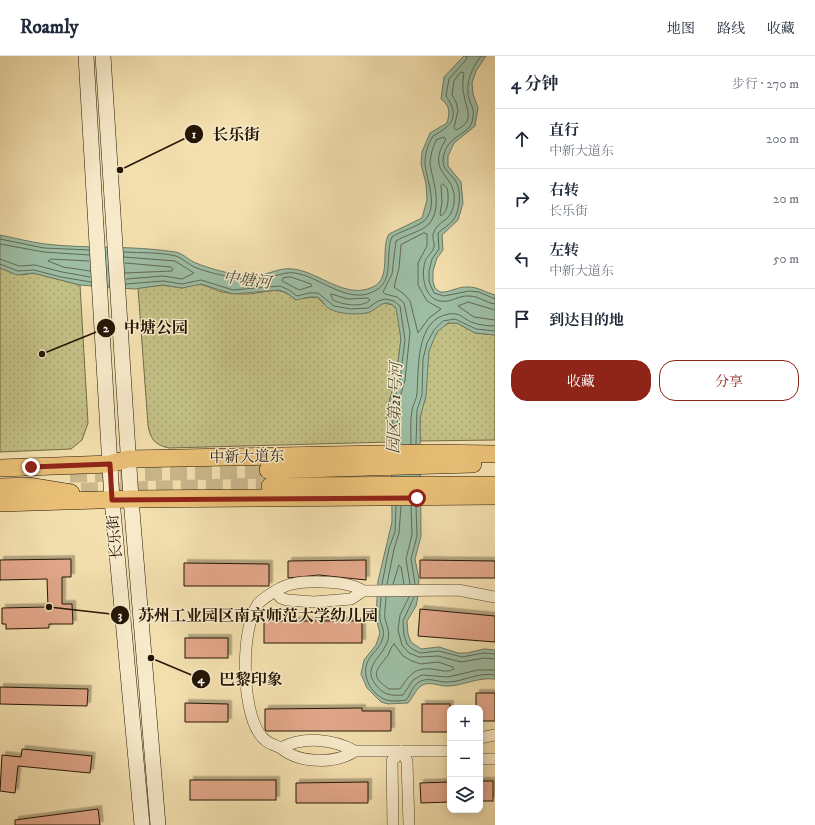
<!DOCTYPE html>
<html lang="zh">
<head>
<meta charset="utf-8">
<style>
  body { margin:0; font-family:"IM FELL DW Pica","Noto Serif SC",serif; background:#f6f6f7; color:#1f2937 }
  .controls { position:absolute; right:12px; bottom:12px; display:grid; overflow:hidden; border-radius:8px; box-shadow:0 2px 10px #0003 }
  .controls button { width:36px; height:36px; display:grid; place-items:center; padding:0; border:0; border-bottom:1px solid #e0e1e3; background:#fff; color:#1f2937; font:20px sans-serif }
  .stop { position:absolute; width:12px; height:12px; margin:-9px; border:3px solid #8f2418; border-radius:50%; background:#fff }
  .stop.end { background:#8f2418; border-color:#fff; box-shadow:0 1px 4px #0008 }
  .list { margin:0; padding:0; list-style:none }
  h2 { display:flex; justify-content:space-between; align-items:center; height:52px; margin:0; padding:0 16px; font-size:17px }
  h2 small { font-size:13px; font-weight:400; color:#747a83 }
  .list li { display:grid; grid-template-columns:26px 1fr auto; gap:12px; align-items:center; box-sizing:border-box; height:60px; padding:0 16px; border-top:1px solid #e0e1e3 }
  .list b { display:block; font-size:15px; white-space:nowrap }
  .list p { margin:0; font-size:13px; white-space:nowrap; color:#747a83 }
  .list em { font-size:13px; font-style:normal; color:#747a83 }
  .actions { display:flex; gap:8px; padding:12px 16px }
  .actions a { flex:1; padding:9px 0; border:1px solid #8f2418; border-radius:16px; text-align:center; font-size:14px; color:#8f2418 }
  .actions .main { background:#8f2418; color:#fff }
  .icon { flex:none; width:22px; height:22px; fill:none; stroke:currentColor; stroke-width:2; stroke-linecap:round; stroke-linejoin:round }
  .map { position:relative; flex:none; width:495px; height:769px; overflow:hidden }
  header { display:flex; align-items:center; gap:24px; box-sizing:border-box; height:56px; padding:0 20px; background:#fff; border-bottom:1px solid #e0e1e3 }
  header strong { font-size:19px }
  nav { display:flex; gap:22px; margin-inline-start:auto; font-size:14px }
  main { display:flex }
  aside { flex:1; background:#fff }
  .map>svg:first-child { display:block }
</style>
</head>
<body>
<header>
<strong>Roamly</strong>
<nav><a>地图</a><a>路线</a><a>收藏</a></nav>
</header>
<main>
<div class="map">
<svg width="495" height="769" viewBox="0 0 495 769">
  <defs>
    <pattern id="park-dots" width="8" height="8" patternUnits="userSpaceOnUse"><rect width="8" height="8" fill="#c3c085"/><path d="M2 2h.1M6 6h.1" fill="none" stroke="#a7a471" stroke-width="1.8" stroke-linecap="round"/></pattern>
    <filter id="shadow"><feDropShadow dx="3.5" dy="-3.5" stdDeviation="0" flood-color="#0004"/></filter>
  </defs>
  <rect width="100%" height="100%" fill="#f3dfae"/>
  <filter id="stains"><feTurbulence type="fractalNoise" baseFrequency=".005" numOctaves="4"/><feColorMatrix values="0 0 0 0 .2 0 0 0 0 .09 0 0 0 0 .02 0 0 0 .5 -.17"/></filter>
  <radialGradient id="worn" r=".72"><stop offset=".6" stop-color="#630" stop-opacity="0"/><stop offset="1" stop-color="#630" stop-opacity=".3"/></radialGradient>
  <!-- park -->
  <g fill="url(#park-dots)" stroke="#746b44">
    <path d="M0 212 13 217 23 219 33 217 80 229 88 367 82 384 71 393 0 396Z"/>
    <path d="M196 228C206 228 213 234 222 236 229 237 237 238 244 238 261 239 280 227 294 243L317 241 327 251 351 257H367L383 247 393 249 398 255 401 283 396 322 387 353 391 375V386L169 392C155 389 150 383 148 369L138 232 163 229 182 232Z"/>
    <path d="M450 267H457L475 277 495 279V384L420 385C420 375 419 364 421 354 422 350 425 346 425 342 429 319 420 275 450 267Z"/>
  </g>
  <!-- water -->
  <path fill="#9dbda4" stroke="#6d7a64" d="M464 0H486L476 15 472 27 473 38 478 52 475 70 454 87 448 100V110L461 126 463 147 458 164 442 179 443 194 437 202 433 215V226L435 232 440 236C450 237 458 230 468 231 478 231 485 236 495 239V279L475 277 457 267H448L437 276 429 295 426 340 420 362 421 480 415 503 419 523 418 540 416 550 407 565 408 578 411 586 421 593 439 591 458 597H467L484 593 495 594V623C478 621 465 629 449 630 440 631 429 624 421 630 415 634 413 642 408 647L388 648 381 646 367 632 361 618 364 604 376 589 380 577 376 562 378 525 392 466 391 376 387 365 386 358 396 322 401 283 396 252C384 239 378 255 366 257 355 259 338 258 328 252 324 249 323 244 317 241H309L296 244 287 237 279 234 233 238 201 228 182 232 163 229 134 233 80 229 33 217 17 219 0 212V179C15 182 30 186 45 188 87 193 132 189 175 196 183 197 188 204 196 207 210 213 240 221 255 220 268 219 280 211 293 213 320 216 345 244 373 231 392 222 380 193 389 178L422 162 427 144 426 128 421 108 422 96 430 77 447 67C450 57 450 49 441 43L444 21Z"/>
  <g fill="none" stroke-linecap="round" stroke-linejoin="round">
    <!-- shore -->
    <g stroke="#606a54" stroke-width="1">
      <path d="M481 0C471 14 464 28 470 46 474 54 474 57 472 66 467 81 445 79 443 104 443 114 450 117 455 124 462 133 460 154 454 163 450 169 443 172 438 177L439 193 432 203 429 215V226L434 237 444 240 469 235 479 236 495 243"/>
      <path d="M461 16 464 17C463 25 462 32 464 39 466 54 476 65 456 74L454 72 458 54 456 46 452 39 454 25Z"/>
      <path d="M443 128 447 132C449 140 449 155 441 160L440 158 442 146 441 130Z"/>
      <path d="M424 177 427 178V190L418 207V229L427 245 441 253 429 262 418 277 410 245 404 238 394 231 399 212 401 189Z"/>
      <path d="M0 183 44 192 89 194"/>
      <path d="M0 188 44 196 89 199"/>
      <path d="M124 196C140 197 159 196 176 200 182 202 188 208 194 211 212 218 233 222 253 224 267 225 281 215 295 217 322 221 350 252 378 233 394 222 385 196 392 181 400 175 418 171 425 164 439 149 426 124 425 107 425 98 428 88 433 80 451 70 461 61 446 40L449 23 466 4 467 0"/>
      <path d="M124 201 175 205 194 217 182 223 163 220 126 223"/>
      <path d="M0 203 19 210 35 209 62 216 90 221"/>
      <path d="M89 205 51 203 48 205 63 211 90 215"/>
      <path d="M125 207 171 211 173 213 172 215 125 217"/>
      <path d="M0 208 18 215 34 214 61 221 91 226"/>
      <path d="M291 221 311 228 312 230 299 234 282 225 283 222Z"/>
      <path d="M126 228 163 225 182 228 201 224 233 234 280 230 289 234 297 240 309 237H318L334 250 351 253 368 252 378 245 385 243 394 245 400 250 405 284 400 323 390 358 395 374V388"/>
      <path d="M331 238 348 243 368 242 370 244C363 252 342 249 333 244Z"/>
      <path d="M495 254 468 246 458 250 474 261 495 264"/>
      <path d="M400 388V373L395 358 405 324 410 276 404 247 397 241 385 238 383 236 392 218 396 185C405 179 421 176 429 168 443 151 433 126 430 108 430 100 433 91 436 84L443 81 446 83C424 119 458 117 454 147 451 167 439 163 434 176 431 181 435 186 434 191 433 196 426 201 425 206 421 219 424 242 440 245 451 247 459 239 469 240 479 240 486 247 495 248"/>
      <path d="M411 388C411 377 410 365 412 354 413 348 417 343 417 337 419 313 415 263 449 258 459 256 463 262 471 266 479 269 487 270 495 270"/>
      <path d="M416 388 417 354 422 339 423 303 427 287 434 274 443 265 455 263 476 273 495 275"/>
      <path d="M382 528 389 492 395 476 396 450"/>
      <path d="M387 528 394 493 399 477 401 450"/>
      <path d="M393 528 399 509 401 511 404 528"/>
      <path d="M410 528 406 503 412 479 411 450"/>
      <path d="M415 528 411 503 417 480 416 450"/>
      <path d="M381 541C381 548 379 556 380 563 381 570 385 574 383 581 381 592 371 597 367 607 362 621 371 637 384 643 390 646 400 645 406 644 411 638 413 628 421 625 430 621 440 627 449 626 465 625 478 616 495 619"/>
      <path d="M386 541C386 548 384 556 385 563 387 570 390 576 388 584 383 601 361 611 376 629 383 639 392 640 403 639L413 624 422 619 448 621 478 614H495"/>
      <path d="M409 541 400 559 398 574 402 589 409 597 419 601 438 600 461 606 484 602 495 603"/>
      <path d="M414 541 403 565 404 579 407 588 412 593 420 597 439 595 462 601 484 597 495 598"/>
      <path d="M394 588 403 600 412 605 421 608 438 606 453 611 454 613C449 616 444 615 438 614 417 610 411 616 400 633H389C368 619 377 614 388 599 390 595 391 591 394 588Z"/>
    </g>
  </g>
  <!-- building -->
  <g fill="#e1a689" stroke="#241604" filter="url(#shadow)">
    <path d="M71 503V521H62V548H72L73 568H49V572L6 573V568H2V552L48 551 47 523 0 524V504Z"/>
    <path d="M366 504V524L319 519 288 522V505Z"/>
    <path d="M420 504 495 505V522H420Z"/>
    <path d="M184 507 269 508V530H184Z"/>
    <path d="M420 553 495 560V586L418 580Z"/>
    <rect x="264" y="565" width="98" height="22"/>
    <rect x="185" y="582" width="43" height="20"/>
    <path d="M0 631 88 633 87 650 0 648Z"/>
    <path d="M476 637H495V665H480V652H476Z"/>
    <path d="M185 647 228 648V666H185Z"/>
    <rect x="422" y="648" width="28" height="28"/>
    <path d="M362 652V655H391V675H266L265 673V653Z"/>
    <path d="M22 693 92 700 90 717 18 710 15 737 0 735 2 699 21 701Z"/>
    <rect x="190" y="724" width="86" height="20"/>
    <rect x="480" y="725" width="13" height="20"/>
    <path d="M368 726V747H296V727Z"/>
    <path d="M450 726V746L421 747 420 727Z"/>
    <path d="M98 753 100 769H15V764Z"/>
  </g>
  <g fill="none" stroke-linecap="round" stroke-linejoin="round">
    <!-- primary-tunnel -->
    <g stroke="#cab78c" stroke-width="17" stroke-dasharray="17 8" stroke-linecap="butt">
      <path d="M70 418 268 414"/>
      <path d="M56 436 270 430"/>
    </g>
    <defs>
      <g id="street">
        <path d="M275 535C281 532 286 529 292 528 309 524 350 525 363 535L351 543 314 546 287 544 281 542 275 535C269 539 262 543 258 548 240 574 242 652 259 677 264 686 272 688 281 692"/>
        <path d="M363 535 458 534 495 541"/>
        <path d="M480 682 495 679"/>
        <path d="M355 695C336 708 299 708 281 692 304 680 333 683 355 695H450"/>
        <path d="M480 703H495"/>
        <path d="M393 769 392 705 401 695 407 705 409 769"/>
      </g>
      <g id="secondary">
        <path d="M86 0 112 444 142 769"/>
        <path d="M103 0 131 443 158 769"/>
      </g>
      <g id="primary">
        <path d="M0 412 110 408 128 403 428 397 495 398"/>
        <path d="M268 414 473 408"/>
        <path d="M270 430 495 429"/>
        <path d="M0 431 28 430 71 437"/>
        <path d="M0 447 131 443 495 440"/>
      </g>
    </defs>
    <!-- street casing -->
    <use href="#street" stroke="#58482e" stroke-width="12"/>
    <!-- secondary casing -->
    <use href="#secondary" stroke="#241604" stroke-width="16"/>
    <!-- primary casing -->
    <use href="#primary" stroke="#241604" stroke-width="18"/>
    <!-- street -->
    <use href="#street" stroke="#f7eaca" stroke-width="11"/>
    <!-- secondary -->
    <use href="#secondary" stroke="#f7eaca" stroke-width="15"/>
    <!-- primary -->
    <use href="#primary" stroke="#eac077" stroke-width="17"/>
  </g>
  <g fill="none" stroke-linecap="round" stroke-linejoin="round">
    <!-- route -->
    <path stroke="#8f2418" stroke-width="5" d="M31 411 110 408 112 444 417 442"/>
  </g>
  <g text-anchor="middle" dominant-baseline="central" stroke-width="3" stroke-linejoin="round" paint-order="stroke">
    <!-- street labels -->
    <g font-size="15" fill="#241604" stroke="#f7eaca">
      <text transform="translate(247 401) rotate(-1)">中新大道东</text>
      <text transform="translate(115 481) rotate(-95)">长乐街</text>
    </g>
    <!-- water labels -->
    <g font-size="16" font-style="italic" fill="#4e503c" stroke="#f7eaca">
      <text transform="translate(247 224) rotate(7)">中塘河</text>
      <text transform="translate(395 352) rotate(-88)">园区第21号河</text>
    </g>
  </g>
  <!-- callouts -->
  <path fill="none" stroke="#241604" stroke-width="1.5" d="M120 114L194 78M42 298L106 272M49 551L120 559M151 602L201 623"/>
  <g fill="#241604" stroke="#f7eaca" stroke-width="1.5">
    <circle cx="120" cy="114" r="4"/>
    <circle cx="42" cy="298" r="4"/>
    <circle cx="49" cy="551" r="4"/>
    <circle cx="151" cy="602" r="4"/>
    <circle cx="194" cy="78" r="10"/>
    <circle cx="106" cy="272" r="10"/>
    <circle cx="120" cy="559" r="10"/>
    <circle cx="201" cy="623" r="10"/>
  </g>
  <g font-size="12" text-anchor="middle" font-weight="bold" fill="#fff">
    <text x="194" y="82">1</text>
    <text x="106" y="276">2</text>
    <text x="120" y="563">3</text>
    <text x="201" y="627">4</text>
  </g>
  <g font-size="16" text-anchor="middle" font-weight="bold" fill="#241604" stroke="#f7eaca" stroke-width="3" stroke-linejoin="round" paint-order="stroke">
    <text x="236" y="84">长乐街</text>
    <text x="156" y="277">中塘公园</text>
    <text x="258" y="565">苏州工业园区南京师范大学幼儿园</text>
    <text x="251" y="629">巴黎印象</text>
  </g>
  <rect width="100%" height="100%" filter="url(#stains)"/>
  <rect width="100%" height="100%" fill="url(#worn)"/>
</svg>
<div class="controls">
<button>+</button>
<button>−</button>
<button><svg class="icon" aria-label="layers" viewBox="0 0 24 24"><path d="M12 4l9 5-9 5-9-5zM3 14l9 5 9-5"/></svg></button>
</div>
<div class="stop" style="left:417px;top:442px"></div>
<div class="stop end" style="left:31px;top:411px"></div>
</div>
<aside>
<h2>4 分钟<small>步行 · 270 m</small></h2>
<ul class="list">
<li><svg class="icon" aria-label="ahead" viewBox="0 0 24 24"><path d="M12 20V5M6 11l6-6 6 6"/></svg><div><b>直行</b><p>中新大道东</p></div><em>200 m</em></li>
<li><svg class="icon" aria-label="right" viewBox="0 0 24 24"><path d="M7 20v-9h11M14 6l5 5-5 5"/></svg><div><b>右转</b><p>长乐街</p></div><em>20 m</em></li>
<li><svg class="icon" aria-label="left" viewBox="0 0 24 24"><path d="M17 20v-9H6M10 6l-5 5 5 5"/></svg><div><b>左转</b><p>中新大道东</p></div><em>50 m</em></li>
<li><svg class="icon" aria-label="arrive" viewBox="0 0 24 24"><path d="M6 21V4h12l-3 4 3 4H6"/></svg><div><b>到达目的地</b></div></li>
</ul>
<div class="actions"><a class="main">收藏</a><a>分享</a></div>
</aside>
</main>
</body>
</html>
